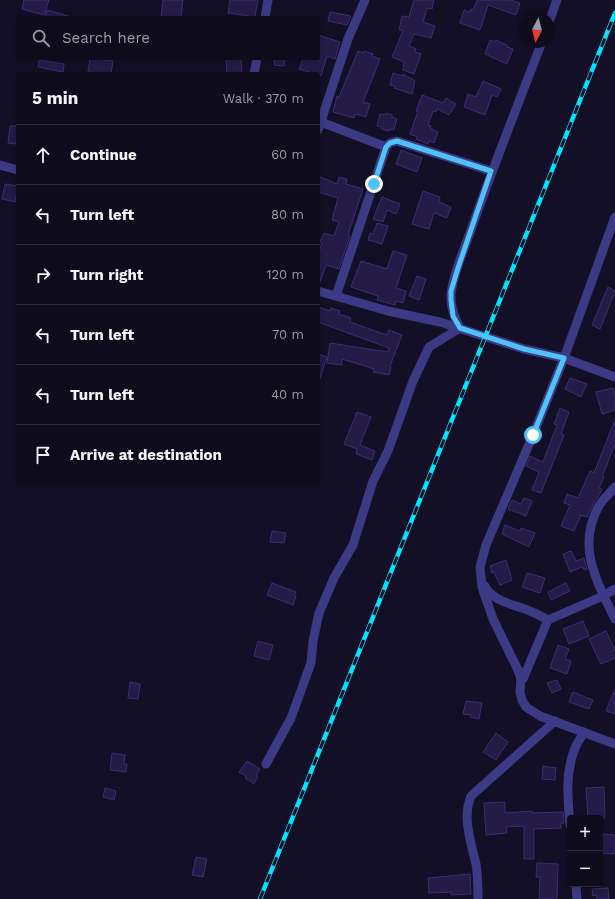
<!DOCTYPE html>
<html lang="en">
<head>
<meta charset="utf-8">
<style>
  body { margin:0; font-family:"Work Sans",sans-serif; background:#171425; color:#f1f3f6 }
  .controls { position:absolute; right:12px; bottom:12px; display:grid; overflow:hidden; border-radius:4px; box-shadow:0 2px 6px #0003 }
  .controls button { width:36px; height:36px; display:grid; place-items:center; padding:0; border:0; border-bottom:1px solid #2e2b3b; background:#0e0b1c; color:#f1f3f6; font:20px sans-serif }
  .compass { position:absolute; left:519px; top:12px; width:36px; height:36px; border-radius:50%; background:#0e0b1c; box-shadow:0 2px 6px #0003; rotate:187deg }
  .stop { position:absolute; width:12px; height:12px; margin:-9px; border:3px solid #4fc3f7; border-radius:50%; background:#fff }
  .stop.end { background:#4fc3f7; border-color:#fff; box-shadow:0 1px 4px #0008 }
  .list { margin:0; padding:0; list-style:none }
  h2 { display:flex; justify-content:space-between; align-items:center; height:52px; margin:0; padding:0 16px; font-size:17px }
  h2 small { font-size:13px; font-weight:400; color:#9b9ba3 }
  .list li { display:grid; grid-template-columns:26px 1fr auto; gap:12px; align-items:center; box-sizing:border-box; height:60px; padding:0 16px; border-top:1px solid #2e2b3b }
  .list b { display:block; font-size:15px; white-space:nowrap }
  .list em { font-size:13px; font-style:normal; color:#9b9ba3 }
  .icon { flex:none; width:22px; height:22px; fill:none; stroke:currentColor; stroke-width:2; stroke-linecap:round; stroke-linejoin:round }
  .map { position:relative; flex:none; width:615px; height:899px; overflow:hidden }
  .search { position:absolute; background:#0e0b1c; box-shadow:0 2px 6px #0003; left:16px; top:16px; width:304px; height:44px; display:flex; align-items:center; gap:10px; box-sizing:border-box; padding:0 14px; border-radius:4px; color:#9b9ba3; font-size:15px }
  .panel { position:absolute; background:#0e0b1c; box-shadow:0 2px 6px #0003; left:16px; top:72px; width:304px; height:412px; border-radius:4px }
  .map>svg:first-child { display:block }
</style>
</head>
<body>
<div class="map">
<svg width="615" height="899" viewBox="0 0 615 899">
  <rect width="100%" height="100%" fill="#130f26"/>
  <!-- building -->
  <g fill="#241b47" stroke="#3b2d73">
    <path d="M24 0H49L44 15 22 9Z"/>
    <path d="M163 0H183L181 18 161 16Z"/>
    <path d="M230 0H258L255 17 228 13Z"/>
    <path d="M414 0H434L432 9 427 8 423 22 435 26 431 38 414 34 409 46 416 49 415 52 421 54 414 74 403 70 404 62 392 57 403 31 399 30 402 16 409 17Z"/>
    <path d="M477 0H511L520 3 516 15 488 5 480 30 460 23 464 10 470 12 471 9 473 10Z"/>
    <path d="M47 10 68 16V18H45Z"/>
    <path d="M330 12 351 16 347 25 328 21Z"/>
    <path d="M318 35 340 42 335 59 327 56 321 76 299 69 303 58H318Z"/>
    <path d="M490 40 495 42 496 40 507 45V47L513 49 507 64 485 54Z"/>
    <path d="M358 51 363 53 364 51 373 54 372 56 380 59 363 102 370 104 366 117 355 114 354 118 333 112 337 96 339 97Z"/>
    <path d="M90 58 113 61 111 74 88 72Z"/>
    <path d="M226 58H241L242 74H227Z"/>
    <path d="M275 58H285L284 66 274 65Z"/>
    <path d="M39 60 64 64 63 72 38 67Z"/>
    <path d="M393 73 403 76V74L415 81 412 94 394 88 395 86 390 85Z"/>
    <path d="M483 81 501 89 497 97 492 95 485 115 464 107 468 94 476 97Z"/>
    <path d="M422 95 443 103 446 98 456 104 449 115 437 109 436 112 433 111 428 125 431 126 430 128 438 132 434 143 429 141 428 144 416 139 417 137 410 134 418 111H416Z"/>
    <path d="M386 113 392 115V117L397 119 394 130 390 129 389 131 381 129 382 127 377 126 380 114 385 115Z"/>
    <path d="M10 126H18L16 144 8 143Z"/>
    <path d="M401 150 422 158 417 172 396 164Z"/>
    <path d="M318 176 337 184 339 177 347 179 346 184 363 189 348 235 350 236 339 269 326 265 319 285H318V256L322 242H320L324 233 334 236 339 222 332 220 338 198 318 192Z"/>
    <path d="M5 184 18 186 15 202 2 199Z"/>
    <path d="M423 191 440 197 439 202 451 207 447 218 434 213 429 229 412 224Z"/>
    <path d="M382 197 400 204 396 214 387 210 383 222 373 219Z"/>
    <path d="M377 223 388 226 382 244 368 240 370 233 373 234Z"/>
    <path d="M393 251 407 255 396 288 406 291 403 303 396 301 395 305 377 300 378 296 351 287 361 261 387 269Z"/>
    <path d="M417 276 426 279 419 300 409 296Z"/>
    <path d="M608 287 615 291 600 329 592 325Z"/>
    <path d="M318 307 330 311 331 308 340 311 339 314 351 318 350 322 387 335 389 330 402 335 390 366 391 367 389 375 373 372 374 369 342 359V365L327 363 330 343 388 352 389 348 318 322Z"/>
    <path d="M318 354 327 357 319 381H318Z"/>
    <path d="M570 378 587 384 581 397 565 389Z"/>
    <path d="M613 388 615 395V410L602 414 596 392Z"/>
    <path d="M560 408 569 412 561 434 564 435 541 493 532 490 539 472 526 466 530 456 543 462 557 425 554 424Z"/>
    <path d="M357 412 371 417 360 445 375 451 372 460 356 454 357 449 344 444Z"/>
    <path d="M615 420V444L602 477H604L599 488 602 489 599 495 594 503 587 517 581 515 574 531 561 526 570 505 564 503 567 494 578 498 590 471 594 473Z"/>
    <path d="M524 498 532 501 526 516 508 509 512 500 521 504Z"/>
    <path d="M505 525 520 531 521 528 535 533 529 547 502 534Z"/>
    <path d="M272 531 286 533 284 543 270 542Z"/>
    <path d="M571 551 576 561 584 558 587 569 584 570 582 567 570 572 563 554Z"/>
    <path d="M506 560 512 580 500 585 494 572 492 573 490 566Z"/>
    <path d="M527 573 545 578 540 593 522 587Z"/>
    <path d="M272 583 296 592 294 596H296L293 605 267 595Z"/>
    <path d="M566 583 570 591 551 600 548 592Z"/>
    <path d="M583 621 589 636 569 644 563 629Z"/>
    <path d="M606 631 615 650 612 652 615 658 601 664 589 639Z"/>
    <path d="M258 641 273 645 269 660 254 656Z"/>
    <path d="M558 645 569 649 565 659 571 661 567 674 550 668Z"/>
    <path d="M557 680 561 689 552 693 547 683Z"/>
    <path d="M130 682 140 684 138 699 128 698Z"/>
    <path d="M615 689V714L606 711Z"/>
    <path d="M573 692 593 700 589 709 569 702Z"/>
    <path d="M466 701 482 703 479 719 470 717 471 715 463 714Z"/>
    <path d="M496 733 508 742 496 760 483 752Z"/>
    <path d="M112 753 125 755 124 764H127L126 772 110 770Z"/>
    <path d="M247 761 260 769 256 775 258 776 254 784 245 778 246 776 239 772Z"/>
    <path d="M543 766 556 768 555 780 542 779Z"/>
    <path d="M604 787 605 818H588L586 788Z"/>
    <path d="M105 788 116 791 114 800 103 797Z"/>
    <path d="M505 802V813L532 811V813L563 812 564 823H561V828L534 829V859H524V826L506 827 507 833 486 835 484 803Z"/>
    <path d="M603 834 615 835V854L602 853Z"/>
    <path d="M196 857 207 859 203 877 192 875Z"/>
    <path d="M537 863 558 864 557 899H539L540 877H536Z"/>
    <path d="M470 874 471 894 451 895V892L429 893 428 878Z"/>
    <path d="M608 888 609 899H597L596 895 593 896 592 889Z"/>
  </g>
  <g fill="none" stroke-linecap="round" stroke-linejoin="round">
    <!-- minor -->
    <g stroke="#3d3a85" stroke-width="9">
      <path d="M265 18 268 0"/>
      <path d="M549 22 557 0"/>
      <path d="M254 74 257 58"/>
      <path d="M321 122 386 147"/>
      <path d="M318 130 348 39 365 0"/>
      <path d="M0 165 18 170"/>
      <path d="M615 217 564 358 533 435 486 545 480 567 482 587 493 619 518 670 521 679 520 692 522 700 526 707 540 716 615 744"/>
      <path d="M318 291 388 311 440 322 524 349 564 358 615 377"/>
      <path d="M336 296 386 147 390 143 397 141 491 171"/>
      <path d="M615 487C610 493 603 499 599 506 576 546 597 582 615 619"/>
      <path d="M484 585C491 600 511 604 525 609 533 612 541 616 548 620"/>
      <path d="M521 679H523L548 620 603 596 615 589"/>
      <path d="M266 764 291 718 311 663 313 641 319 613 334 578 353 545 373 481 388 451 413 381 429 347 460 328C454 317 450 307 451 294 453 274 465 247 472 227 494 165 518 104 542 42"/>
      <path d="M570 825C568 801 565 774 574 751 576 744 581 738 584 732"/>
      <path d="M576 884 577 899"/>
      <path d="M478 899C478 888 478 876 476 864 471 843 462 817 471 796L555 721"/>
    </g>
    <defs>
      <path id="rail" d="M260 899 615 13"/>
    </defs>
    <!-- rail casing -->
    <use href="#rail" stroke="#00e5ff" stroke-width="4.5"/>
    <!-- rail -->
    <use href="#rail" stroke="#130f26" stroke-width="3" stroke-dasharray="9" stroke-linecap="butt"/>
  </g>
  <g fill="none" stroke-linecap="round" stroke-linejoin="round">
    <!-- route -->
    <path stroke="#4fc3f7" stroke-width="5" d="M374 184 386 147 390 143 397 141 491 171 458 268 451 291V300L453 316 460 328 524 349 564 358 533 435"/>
  </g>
</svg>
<div class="controls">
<button>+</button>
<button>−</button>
</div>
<svg class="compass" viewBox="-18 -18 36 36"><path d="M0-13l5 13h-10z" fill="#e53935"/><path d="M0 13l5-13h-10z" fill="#9b9ba3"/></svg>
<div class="stop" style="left:533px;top:435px"></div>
<div class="stop end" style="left:374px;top:184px"></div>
<div class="search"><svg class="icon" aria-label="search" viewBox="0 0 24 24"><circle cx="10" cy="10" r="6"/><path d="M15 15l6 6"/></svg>Search here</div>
<section class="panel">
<h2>5 min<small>Walk · 370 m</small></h2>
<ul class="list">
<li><svg class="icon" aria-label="ahead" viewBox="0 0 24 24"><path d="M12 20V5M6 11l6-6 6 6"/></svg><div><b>Continue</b></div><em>60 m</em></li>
<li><svg class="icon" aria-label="left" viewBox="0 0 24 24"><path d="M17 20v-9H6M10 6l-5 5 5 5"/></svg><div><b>Turn left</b></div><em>80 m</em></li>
<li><svg class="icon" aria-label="right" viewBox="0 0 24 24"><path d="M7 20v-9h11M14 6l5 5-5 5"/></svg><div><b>Turn right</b></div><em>120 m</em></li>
<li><svg class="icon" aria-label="left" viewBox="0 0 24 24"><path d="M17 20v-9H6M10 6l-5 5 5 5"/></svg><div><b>Turn left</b></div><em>70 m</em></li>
<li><svg class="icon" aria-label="left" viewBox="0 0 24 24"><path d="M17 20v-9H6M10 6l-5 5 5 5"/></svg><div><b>Turn left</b></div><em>40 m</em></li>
<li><svg class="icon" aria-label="arrive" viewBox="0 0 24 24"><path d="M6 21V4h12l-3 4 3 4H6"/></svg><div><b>Arrive at destination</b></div></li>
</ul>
</section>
</div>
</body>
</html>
